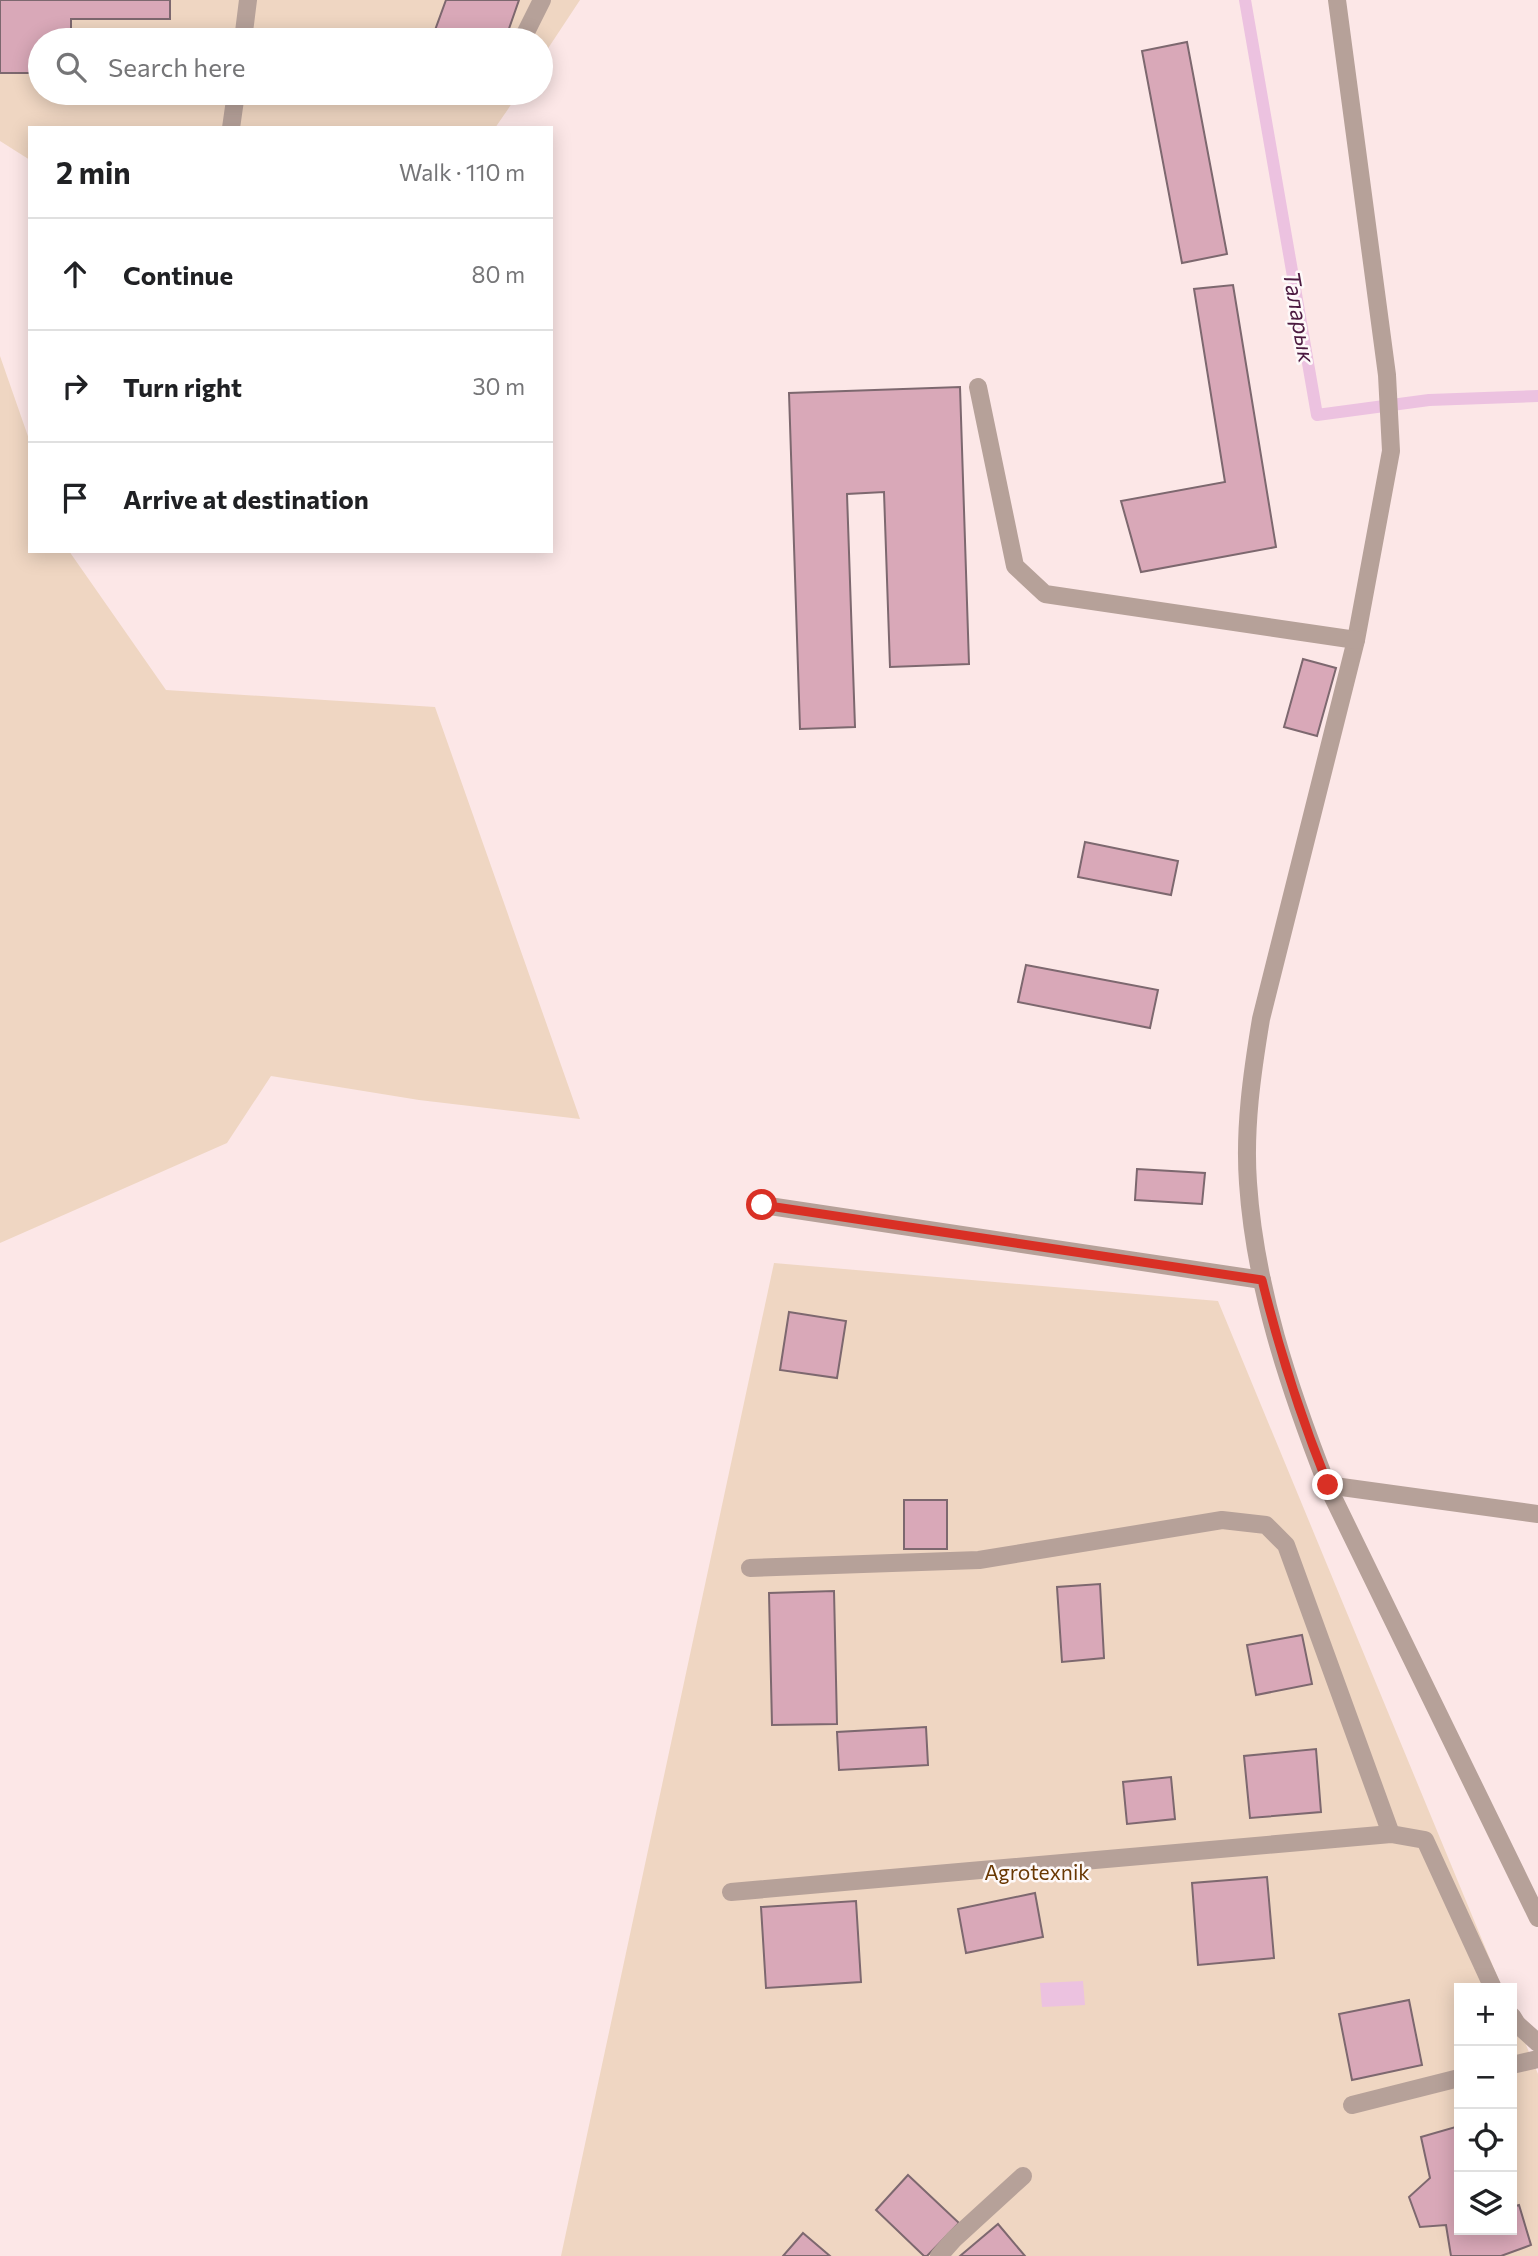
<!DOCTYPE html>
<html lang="en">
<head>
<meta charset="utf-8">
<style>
  body { margin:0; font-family:Commissioner,sans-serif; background:#f6f6f6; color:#202124 }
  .controls { position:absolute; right:21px; bottom:21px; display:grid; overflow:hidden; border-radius:0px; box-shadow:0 4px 18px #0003 }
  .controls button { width:63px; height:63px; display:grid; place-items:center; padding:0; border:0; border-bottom:2px solid #e0e0e0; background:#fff; color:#202124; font:35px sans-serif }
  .stop { position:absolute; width:21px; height:21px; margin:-16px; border:5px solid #d93025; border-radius:50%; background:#fff }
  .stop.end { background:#d93025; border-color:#fff; box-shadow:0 2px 7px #0008 }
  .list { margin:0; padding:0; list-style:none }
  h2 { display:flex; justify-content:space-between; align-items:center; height:91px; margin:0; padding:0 28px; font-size:30px }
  h2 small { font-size:23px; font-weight:400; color:#757577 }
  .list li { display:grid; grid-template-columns:46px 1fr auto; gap:21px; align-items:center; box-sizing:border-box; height:112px; padding:0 28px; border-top:2px solid #e0e0e0 }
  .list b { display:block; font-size:26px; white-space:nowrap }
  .list em { font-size:23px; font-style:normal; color:#757577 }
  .icon { flex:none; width:38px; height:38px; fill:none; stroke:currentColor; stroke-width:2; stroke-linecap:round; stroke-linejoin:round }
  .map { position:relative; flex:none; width:1538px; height:2256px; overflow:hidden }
  .search { position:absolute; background:#fff; box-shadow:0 4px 18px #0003; left:28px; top:28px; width:525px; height:77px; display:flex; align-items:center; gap:18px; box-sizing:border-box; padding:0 24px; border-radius:38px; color:#757577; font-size:26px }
  .panel { position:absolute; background:#fff; box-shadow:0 4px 18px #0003; left:28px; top:126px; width:525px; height:427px; border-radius:0px }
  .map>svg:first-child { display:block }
</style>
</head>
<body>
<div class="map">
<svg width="1538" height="2256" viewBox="0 0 1538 2256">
  <rect width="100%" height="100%" fill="#fce7e7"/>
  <!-- green -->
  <g fill="#efd6c2">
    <path d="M0 0H580L541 59V40H40V93H519L495 128H30V160L0 141Z"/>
    <path d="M0 356 30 442V551H69L166 690 435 707 580 1119 419 1100 271 1076 227 1143 0 1243Z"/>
    <path d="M774 1263 1218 1301 1502 1988H1459V2230H1512V2011L1538 2074V2256H561Z"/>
  </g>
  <!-- water -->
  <path fill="#ecc2e0" d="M1083 1981 1085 2005 1042 2007 1040 1983Z"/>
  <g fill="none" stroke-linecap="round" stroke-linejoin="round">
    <!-- stream -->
    <path stroke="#ecc2e0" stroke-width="12" d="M1245 0 1317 415 1429 400 1538 396"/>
  </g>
  <!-- building -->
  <g fill="#d9a8b8" stroke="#7d686f" stroke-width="2">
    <path d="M0 0H170V19H71V40H40V73H0Z"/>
    <path d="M446 0H519L505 40H454L434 33Z"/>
    <path d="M1187 42 1227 254 1182 263 1142 51Z"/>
    <path d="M1233 285 1276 547 1141 572 1121 501 1225 482 1194 289Z"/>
    <path d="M960 387 969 664 890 667 884 492 847 494 855 727 800 729 789 393Z"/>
    <path d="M1303 659 1336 668 1317 736 1284 727Z"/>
    <path d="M1085 842 1178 861 1171 895 1078 877Z"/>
    <path d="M1026 965 1158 990 1150 1028 1018 1002Z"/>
    <path d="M1137 1169 1205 1173 1202 1204 1135 1200Z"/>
    <path d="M789 1312 846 1321 837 1378 780 1370Z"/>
    <rect x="904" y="1500" width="43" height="49"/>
    <path d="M1100 1584 1104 1658 1062 1662 1057 1587Z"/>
    <path d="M834 1591 837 1724 772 1725 769 1593Z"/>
    <path d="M1302 1635 1312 1684 1256 1695 1247 1645Z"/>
    <path d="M926 1727 928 1765 839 1770 837 1732Z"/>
    <path d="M1316 1749 1321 1812 1250 1818 1244 1756Z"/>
    <path d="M1171 1777 1175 1819 1127 1824 1123 1782Z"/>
    <path d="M1267 1877 1274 1958 1198 1965 1192 1883Z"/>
    <path d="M1035 1893 1043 1937 966 1953 958 1909Z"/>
    <path d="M856 1901 861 1982 766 1988 761 1907Z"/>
    <path d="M1409 2000 1422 2065 1352 2080 1339 2014Z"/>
    <path d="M1459 2126V2230H1512V2207L1519 2205 1531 2245 1501 2256H1451L1446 2225 1420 2227 1409 2197 1430 2178 1421 2137Z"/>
    <path d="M908 2175 959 2223 927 2256H924L876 2210Z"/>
    <path d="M998 2224 1025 2256H960Z"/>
    <path d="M803 2233 830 2256H783Z"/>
  </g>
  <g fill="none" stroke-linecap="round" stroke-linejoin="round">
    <!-- minor -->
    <g stroke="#b6a199" stroke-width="18">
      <path d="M1337 0 1387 375 1391 451 1356 640 1261 1019C1252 1073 1244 1129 1248 1183 1255 1287 1289 1388 1327 1485L1538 1918"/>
      <path d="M243 40 248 0"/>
      <path d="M522 40 542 0"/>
      <path d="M231 128 236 93"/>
      <path d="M978 387 1015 566 1045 594 1356 640"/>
      <path d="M762 1205 1262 1280"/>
      <path d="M1327 1485 1538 1514"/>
      <path d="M750 1568 979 1560 1222 1520 1266 1525 1286 1545 1391 1834"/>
      <path d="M731 1892 1391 1834 1425 1840 1493 1988"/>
      <path d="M1512 2016 1517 2024 1538 2043"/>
      <path d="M1512 2065 1538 2059"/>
      <path d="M1352 2105 1459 2078"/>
      <path d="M939 2256 954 2239 1023 2176"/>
    </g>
  </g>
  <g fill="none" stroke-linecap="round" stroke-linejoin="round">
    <!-- route -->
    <path stroke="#d93025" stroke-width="9" d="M762 1205 1262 1280C1279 1350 1301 1418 1328 1485"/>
  </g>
  <g text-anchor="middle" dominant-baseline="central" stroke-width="5" stroke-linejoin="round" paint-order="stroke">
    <!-- park labels -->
    <g font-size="21" fill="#693803" stroke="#fef9f9">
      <text x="1037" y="1871">Agrotexnik</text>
    </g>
    <!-- water labels -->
    <g font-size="23" font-style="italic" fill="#4c1b41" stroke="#fef9f9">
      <text transform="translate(1300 317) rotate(80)">Таларык</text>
    </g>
  </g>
</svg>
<div class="controls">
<button>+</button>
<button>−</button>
<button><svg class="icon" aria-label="locate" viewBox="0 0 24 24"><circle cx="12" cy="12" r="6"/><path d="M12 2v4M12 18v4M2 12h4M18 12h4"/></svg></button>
<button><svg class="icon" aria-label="layers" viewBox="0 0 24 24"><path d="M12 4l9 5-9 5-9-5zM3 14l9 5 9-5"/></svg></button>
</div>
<div class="stop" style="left:762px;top:1205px"></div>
<div class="stop end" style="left:1328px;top:1485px"></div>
<div class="search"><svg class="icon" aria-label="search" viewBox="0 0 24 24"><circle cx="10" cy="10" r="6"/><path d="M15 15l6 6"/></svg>Search here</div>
<section class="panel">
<h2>2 min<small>Walk · 110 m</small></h2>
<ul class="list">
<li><svg class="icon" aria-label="ahead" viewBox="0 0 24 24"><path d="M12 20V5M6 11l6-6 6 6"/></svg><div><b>Continue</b></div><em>80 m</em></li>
<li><svg class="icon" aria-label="right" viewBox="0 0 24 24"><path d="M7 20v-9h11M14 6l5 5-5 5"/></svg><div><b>Turn right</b></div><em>30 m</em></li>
<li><svg class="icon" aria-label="arrive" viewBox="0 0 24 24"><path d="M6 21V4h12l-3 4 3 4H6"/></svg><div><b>Arrive at destination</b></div></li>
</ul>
</section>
</div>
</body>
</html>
